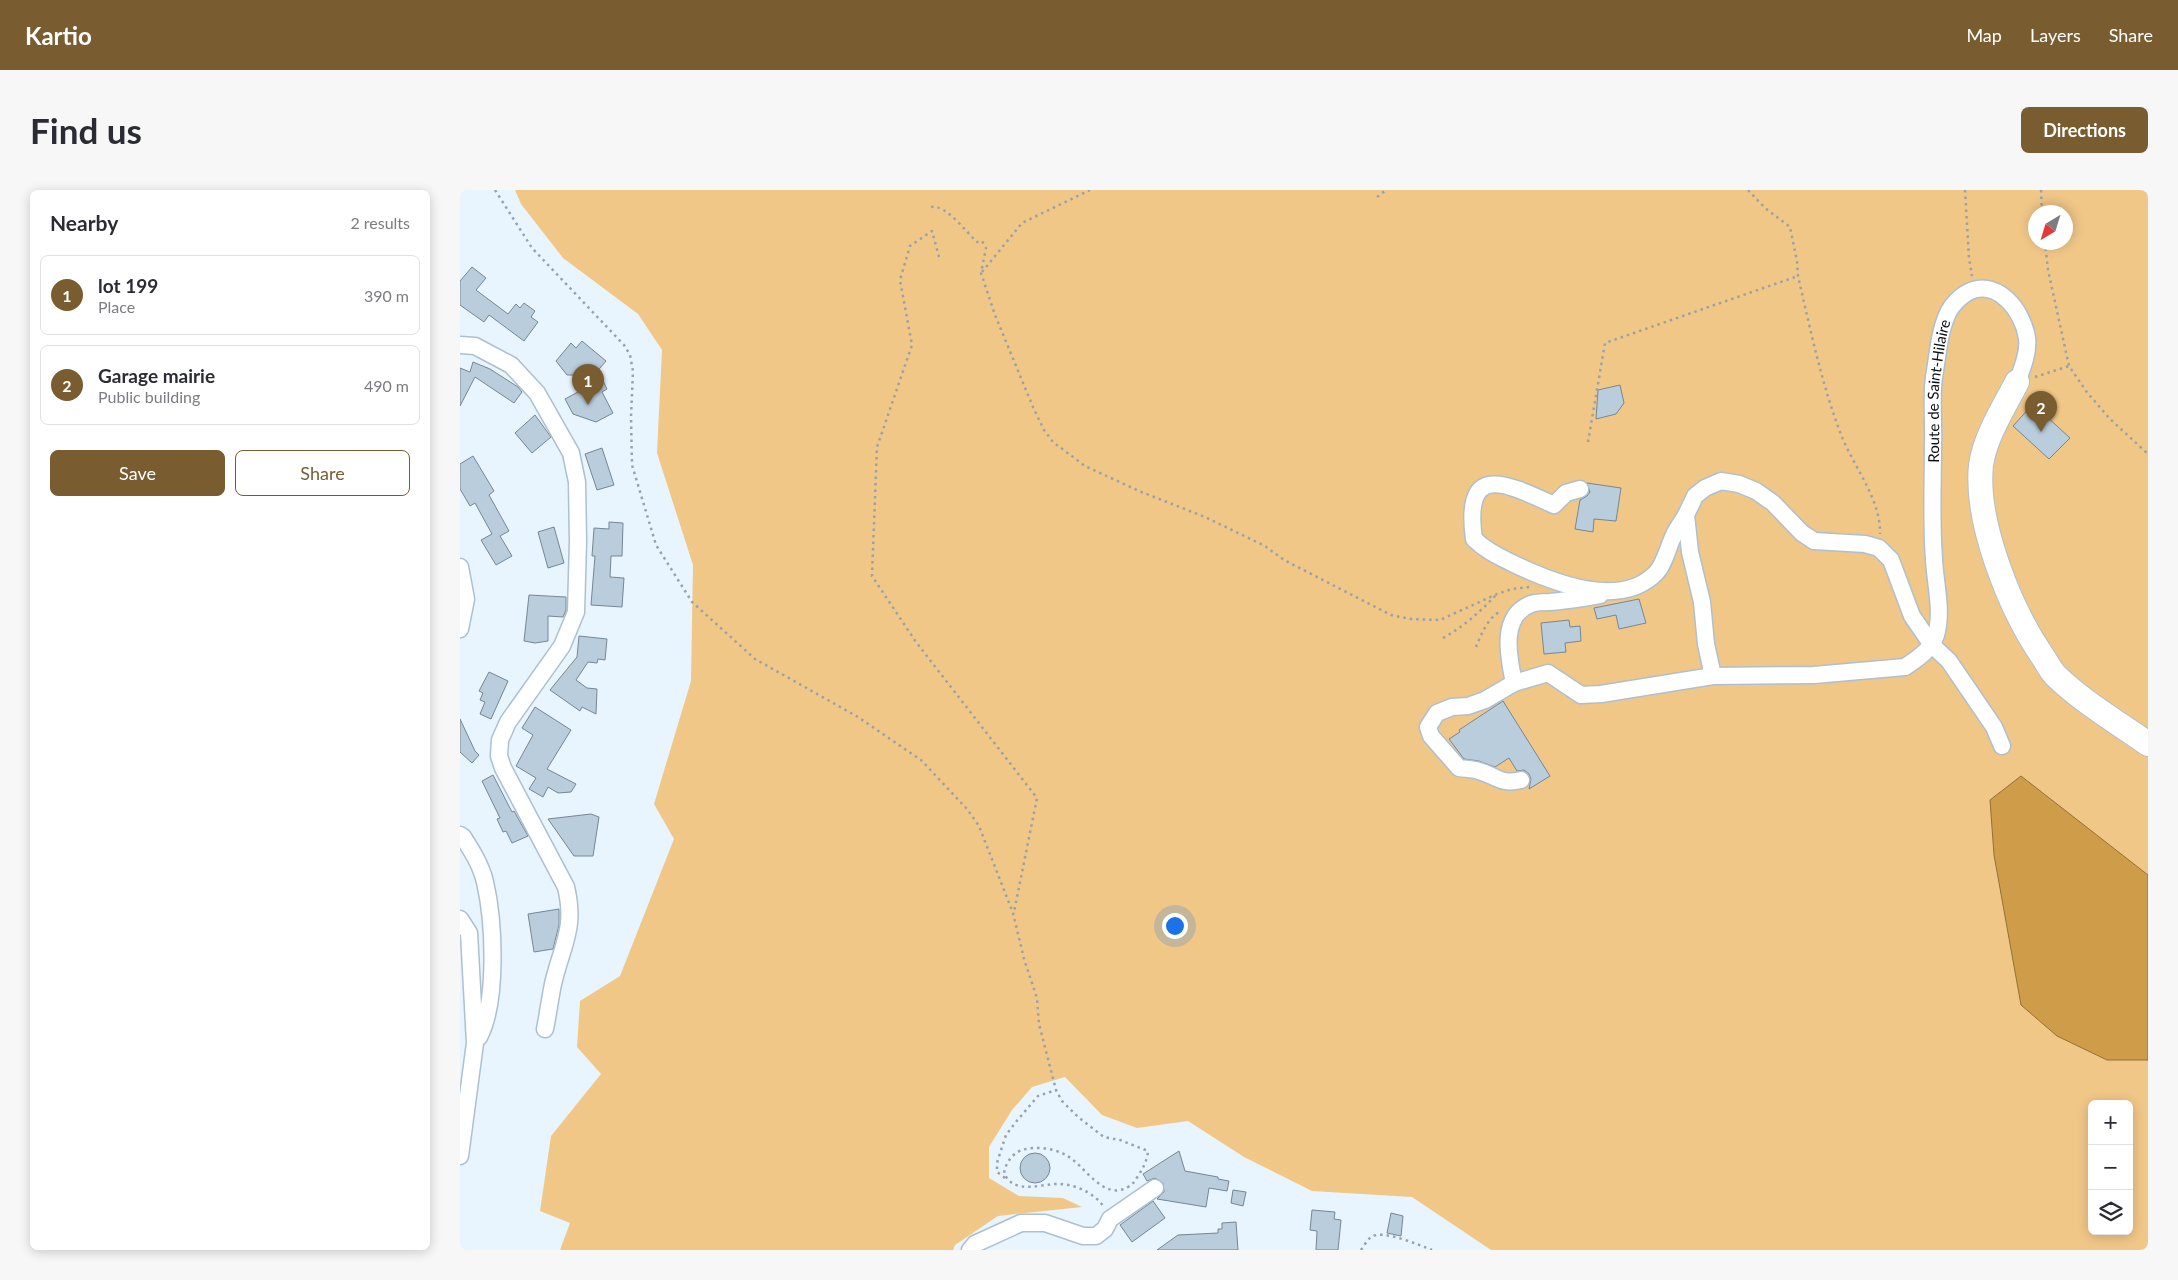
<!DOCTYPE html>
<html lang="en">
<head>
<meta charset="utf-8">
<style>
  body { margin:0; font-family:Lato,sans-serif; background:#f7f7f7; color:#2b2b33 }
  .controls { position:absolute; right:15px; bottom:15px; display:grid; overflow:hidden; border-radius:8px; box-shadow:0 2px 12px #0003 }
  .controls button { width:45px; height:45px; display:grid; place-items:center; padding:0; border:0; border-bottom:1px solid #e1e1e2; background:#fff; color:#2b2b33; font:25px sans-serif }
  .compass { position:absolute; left:1568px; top:15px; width:45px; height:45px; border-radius:50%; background:#fff; box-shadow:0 2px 12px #0003; rotate:218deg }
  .you { position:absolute; left:714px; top:735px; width:18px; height:18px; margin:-12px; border:4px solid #fff; border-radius:50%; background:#1a73e8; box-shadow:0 0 0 8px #1a73e833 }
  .badge { display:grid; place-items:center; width:32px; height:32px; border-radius:50%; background:#795d30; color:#fff; font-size:16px; font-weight:700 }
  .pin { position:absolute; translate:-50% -41px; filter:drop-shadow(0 1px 2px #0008) }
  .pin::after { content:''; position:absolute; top:26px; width:18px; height:15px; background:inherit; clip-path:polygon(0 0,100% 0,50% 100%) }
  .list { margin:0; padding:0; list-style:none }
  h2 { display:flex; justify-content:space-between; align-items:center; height:65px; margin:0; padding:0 20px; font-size:21px }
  h2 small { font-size:16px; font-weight:400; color:#7c7c81 }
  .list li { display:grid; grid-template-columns:32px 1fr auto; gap:15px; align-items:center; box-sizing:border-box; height:80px; margin:0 10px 10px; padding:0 10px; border:1px solid #e1e1e2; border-radius:8px }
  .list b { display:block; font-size:19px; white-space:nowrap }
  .list p { margin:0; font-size:16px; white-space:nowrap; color:#7c7c81 }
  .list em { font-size:16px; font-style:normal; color:#7c7c81 }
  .actions { display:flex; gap:10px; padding:15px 20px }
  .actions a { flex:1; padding:11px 0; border:1px solid #795d30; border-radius:8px; text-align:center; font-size:18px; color:#795d30 }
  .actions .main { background:#795d30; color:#fff }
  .icon { flex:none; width:28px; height:28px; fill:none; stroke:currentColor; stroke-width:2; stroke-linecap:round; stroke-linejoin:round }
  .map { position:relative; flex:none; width:1688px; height:1060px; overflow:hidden; border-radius:8px }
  header { display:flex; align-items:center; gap:30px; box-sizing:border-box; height:70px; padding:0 25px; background:#795d30; color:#fff }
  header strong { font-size:24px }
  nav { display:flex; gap:28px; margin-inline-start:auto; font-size:18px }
  .intro { display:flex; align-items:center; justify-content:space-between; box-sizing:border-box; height:120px; padding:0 30px }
  h1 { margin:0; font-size:35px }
  .button { padding:12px 22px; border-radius:8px; background:#795d30; color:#fff; font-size:18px; font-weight:700 }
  main { display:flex; gap:30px; padding:0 30px }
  aside { flex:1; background:#fff; border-radius:8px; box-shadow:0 2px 12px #0003 }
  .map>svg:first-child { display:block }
</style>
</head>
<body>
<header>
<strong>Kartio</strong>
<nav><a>Map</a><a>Layers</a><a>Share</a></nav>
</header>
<div class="intro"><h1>Find us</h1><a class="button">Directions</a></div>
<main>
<aside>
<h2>Nearby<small>2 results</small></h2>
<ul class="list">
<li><span class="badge">1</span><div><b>lot 199</b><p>Place</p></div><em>390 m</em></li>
<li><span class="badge">2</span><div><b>Garage mairie</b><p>Public building</p></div><em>490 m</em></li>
</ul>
<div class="actions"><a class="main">Save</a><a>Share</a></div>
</aside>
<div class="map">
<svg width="1688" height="1060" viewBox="0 0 1688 1060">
  <rect width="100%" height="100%" fill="#e8f4fe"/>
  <!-- green -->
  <path fill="#f1c788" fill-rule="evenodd" d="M55 0H1688V1060H1031L952 1007 852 1001 784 967 728 931 677 938 642 925 605 887 572 897 552 920 529 957V988L559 1006 603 1008 622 1017 538 1026 495 1055 493 1060H100L110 1033 80 1021 91 946 141 884 117 857 120 811 160 786 214 649 194 614 231 491 233 375 197 263 202 160 178 124 103 68 61 14ZM1576 22H1606V52H1576ZM1632 914H1669V1041H1632Z"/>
  <!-- water -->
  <path fill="#cf9c49" stroke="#937138" d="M1561 586 1688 685V870H1647L1597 846 1561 815 1534 665 1530 610Z"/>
  <!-- building -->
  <g fill="#bacddc" stroke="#758795">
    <path d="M12 77 26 88 16 100 48 124 56 114 60 118 64 113 75 121 71 127 78 132 64 151 29 125 24 132 0 115V91Z"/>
    <path d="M122 151 146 171 134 185H107L96 171 111 153 116 158Z"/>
    <path d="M13 172 30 179 58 197 62 202 54 213 15 187 0 216V178L10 182Z"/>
    <path d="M142 189 147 199 142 202 153 223 136 232 113 224 105 209Z"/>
    <path d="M1160 195 1164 213 1156 224 1136 229 1138 200Z"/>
    <path d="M1573 214 1610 248 1589 269 1553 236Z"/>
    <path d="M75 225 91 247 72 263 55 243Z"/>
    <path d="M142 258 154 295 137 300 125 264Z"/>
    <path d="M13 266 34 301 29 305 49 341 40 346 52 366 36 375 21 350 32 344 15 313 10 316 0 299V274Z"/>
    <path d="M1127 293 1161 298 1156 331 1134 329 1133 342 1115 339 1120 310 1127 306 1130 302Z"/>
    <path d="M149 332 163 333 162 366H151L150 387 164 388 162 417 131 415 135 366H132L134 338 149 339Z"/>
    <path d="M94 337 104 373 88 378 78 342Z"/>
    <path d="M69 405 106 407V420L103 427 88 426V451L75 453 64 451Z"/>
    <path d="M1179 409 1186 433 1159 439 1156 425 1137 429 1134 418Z"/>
    <path d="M1109 430 1110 437 1120 436 1121 451 1105 453 1106 462 1084 464 1081 433Z"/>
    <path d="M119 446 147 449 145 470 138 469 137 473 128 472 116 490 127 498 137 499 136 524 122 517 120 521 90 500 117 467Z"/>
    <path d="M29 482 48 491 31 529 20 524 25 512 20 510 23 503 19 501Z"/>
    <path d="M1043 511 1090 586 1069 599 1071 589 1069 584 1064 580 1057 581 1049 568 1035 577 1019 571 1004 569 989 549 1000 542 999 540Z"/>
    <path d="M75 517 111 540 87 579 116 594 111 602 98 603 88 597 83 607 69 599 76 588 56 576 73 545 62 538Z"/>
    <path d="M0 529 15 561 19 565 12 573 0 562Z"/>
    <path d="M33 585 52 622 54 621 68 646 52 653 46 641 43 642 37 629 40 628 22 591Z"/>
    <path d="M131 624 139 627 133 666H114L88 629Z"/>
    <path d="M99 719V735L93 759 74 762 68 724Z"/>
    <path d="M719 961 725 981 758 987V989L769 991 767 1001 749 998 746 1017 697 1009 704 1002 703 993 695 988 687 991 683 984Z"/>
    <circle cx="575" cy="978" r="15"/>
    <path d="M773 1000 786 1002 783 1016 771 1013Z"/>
    <path d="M693 1011 705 1028 672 1052 660 1035Z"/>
    <path d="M852 1020 875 1022 874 1029 881 1030 878 1060H856L857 1041 850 1040Z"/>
    <path d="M931 1023 943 1026 941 1046 927 1043Z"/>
    <path d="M776 1032 778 1060H697L718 1045 758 1043V1039H762V1033Z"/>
  </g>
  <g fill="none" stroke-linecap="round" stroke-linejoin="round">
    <defs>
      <g id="street">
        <path d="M0 155 15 156 51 175 77 203 111 263 117 292 118 351 116 422 102 456 48 532 40 550 39 566 43 578 106 697C116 739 102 755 93 794 90 809 88 824 85 839"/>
        <path d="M1120 299 1106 303 1094 315C1046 293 1003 271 1014 349 1025 360 1038 366 1052 373 1091 392 1160 420 1196 383 1205 374 1208 356 1214 345 1217 338 1222 332 1226 325"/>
        <path d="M0 377 6 409 0 439"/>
        <path d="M1253 486 1246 454 1242 412 1230 362 1226 325 1235 306 1245 298 1261 291 1279 294 1296 301 1313 313 1342 343 1354 351 1405 354 1419 358 1431 370 1452 426 1472 455 1489 471 1534 537 1542 556"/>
        <path d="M1054 493C1049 469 1039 426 1071 414 1076 412 1085 412 1090 412 1107 410 1123 409 1140 405"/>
        <path id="s1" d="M1061 590C1040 595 1037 586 1019 581 1013 579 1005 579 999 578L971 546 968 537 977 523 992 517 1008 516 1025 510 1054 493 1088 483 1121 505 1141 504 1253 486 1354 485 1445 477C1457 469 1472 459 1476 445 1483 421 1475 393 1474 369 1471 332 1473 293 1473 255 1474 233 1471 209 1474 187 1478 165 1479 140 1489 121 1493 114 1499 108 1505 104 1535 85 1563 120 1567 148 1569 162 1562 179 1557 192"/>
        <path d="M0 645 3 647C12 661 21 675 25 692 34 731 38 811 19 847"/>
        <path d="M0 729 9 743 15 853 0 966"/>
        <path d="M510 1060 515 1054 561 1033H585L623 1046H636L645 1039 650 1029 695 998"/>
      </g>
      <path id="secondary" d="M1557 192C1544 217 1525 247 1521 275 1515 332 1550 418 1581 464 1586 471 1590 480 1596 486 1623 512 1657 532 1688 554"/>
    </defs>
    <!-- street casing -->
    <use href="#street" stroke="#adc0cf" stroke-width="19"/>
    <!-- secondary casing -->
    <use href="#secondary" stroke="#adc0cf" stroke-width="26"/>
    <!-- path -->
    <g stroke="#98a2ab" stroke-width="2.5" stroke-dasharray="2.5 4" stroke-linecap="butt">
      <path d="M35 0 72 58 164 155 170 165 173 181 171 227 172 275 196 355 232 412 295 469 398 527 461 570 507 619 519 636 553 723 564 769 577 808 579 834 596 900 602 911 618 927 644 947 660 950 688 961C687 972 682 980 676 989 674 993 672 994 668 997 642 1012 624 973 604 964 592 958 575 956 562 960 552 964 546 972 544 983 554 1006 582 993 600 994 617 995 634 1003 644 1017"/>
      <path d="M1288 0 1305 18 1330 37 1337 71 1338 86C1350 138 1361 191 1380 242 1392 275 1421 308 1420 344"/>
      <path d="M1505 0 1509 68 1512 86"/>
      <path d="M1581 0 1582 22"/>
      <path d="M917 7 926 0"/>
      <path d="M471 17C486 14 506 42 517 52L522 51 526 58 521 83 535 125 573 217 584 240 593 252 625 276 679 301 745 327 805 356 824 370 931 425 951 429 980 430 1037 404 1052 399 1070 397"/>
      <path d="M1585 52 1588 80 1609 176 1626 201 1649 228 1688 264"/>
      <path d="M479 67 472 41 450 56 440 90 452 155 417 257 412 386 456 452 577 608 554 722"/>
      <path d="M522 82 562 33 630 0"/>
      <path d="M1575 187 1609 176"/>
      <path d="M1128 252 1145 153 1338 86"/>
      <path d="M983 448C1003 437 1020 422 1036 405"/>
      <path d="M1016 457C1021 445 1028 427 1041 421"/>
      <path d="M545 988 537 982V973L542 957 546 945 555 933 578 906 596 900"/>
      <path d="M901 1060C904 1056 907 1050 911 1047 923 1039 959 1055 972 1060"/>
    </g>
    <!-- street -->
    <use href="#street" stroke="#fff" stroke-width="16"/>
    <!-- secondary -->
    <use href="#secondary" stroke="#fff" stroke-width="24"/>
  </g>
  <g text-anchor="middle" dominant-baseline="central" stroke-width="4.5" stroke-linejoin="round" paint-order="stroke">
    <!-- street labels -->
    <g font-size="15" fill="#070d12" stroke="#fff">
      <text stroke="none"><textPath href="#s1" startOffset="908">Route de Saint-Hilaire</textPath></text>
    </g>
  </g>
</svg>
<div class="controls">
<button>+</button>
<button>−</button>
<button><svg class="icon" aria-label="layers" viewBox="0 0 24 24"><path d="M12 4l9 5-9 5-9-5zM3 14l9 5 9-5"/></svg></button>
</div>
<svg class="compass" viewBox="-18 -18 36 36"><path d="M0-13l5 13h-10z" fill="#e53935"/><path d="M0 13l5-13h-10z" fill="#7c7c81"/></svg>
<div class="you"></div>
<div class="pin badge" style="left:128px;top:215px">1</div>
<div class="pin badge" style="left:1581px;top:242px">2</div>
</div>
</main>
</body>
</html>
